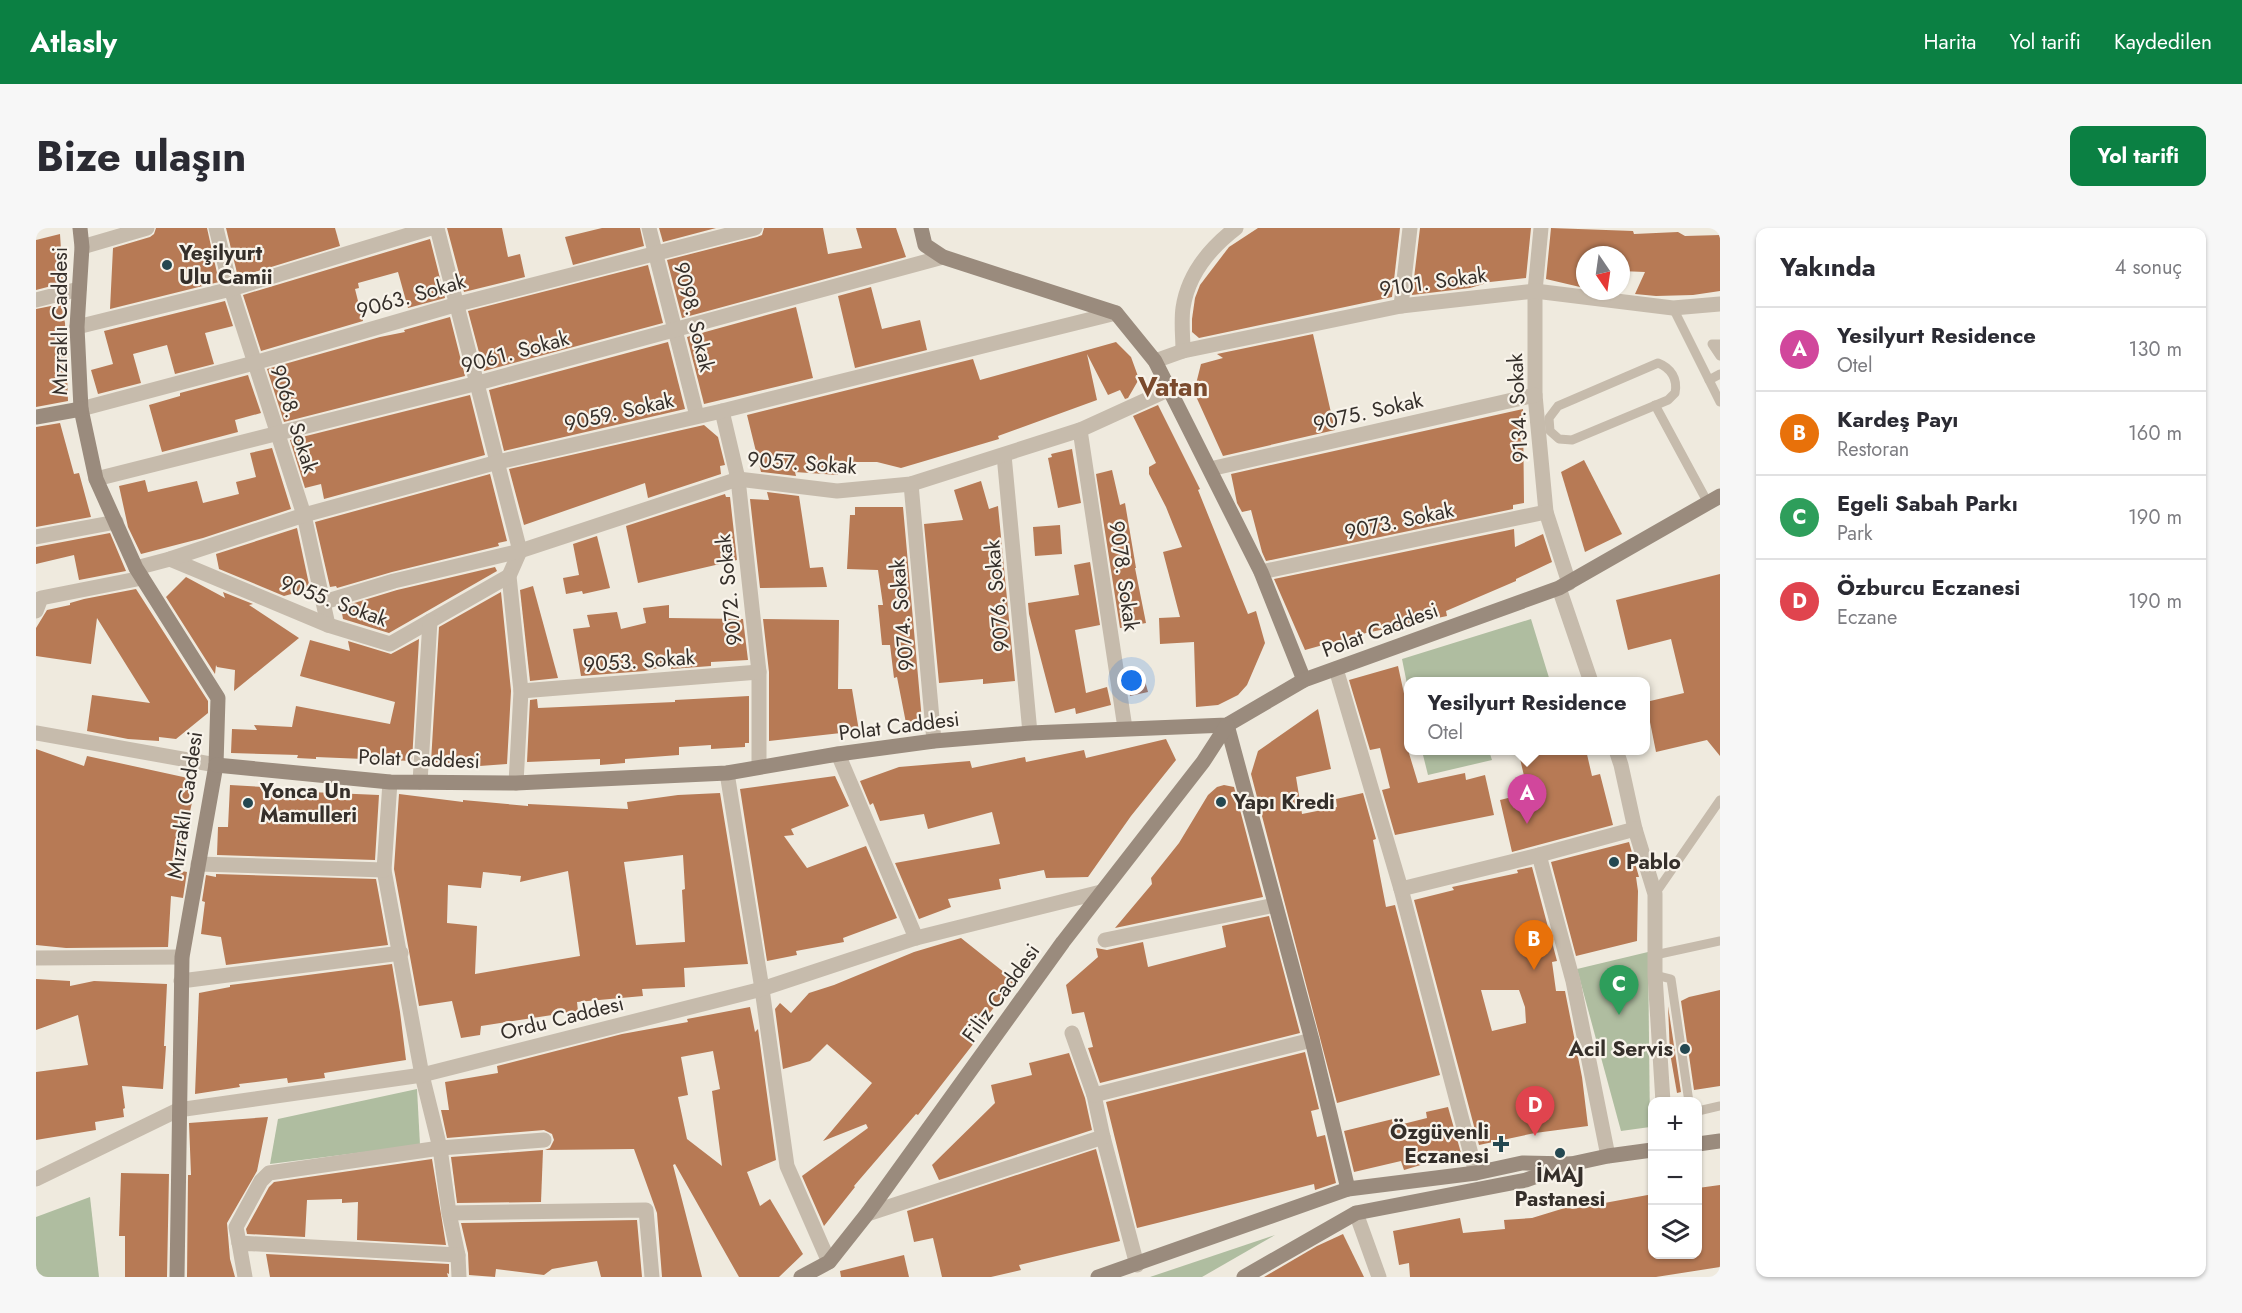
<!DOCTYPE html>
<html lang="tr">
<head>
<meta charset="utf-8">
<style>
  body { margin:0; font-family:Jost,sans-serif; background:#f7f7f7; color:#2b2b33 }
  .controls { position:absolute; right:18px; bottom:18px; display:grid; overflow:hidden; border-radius:12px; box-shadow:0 2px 4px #0004 }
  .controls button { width:54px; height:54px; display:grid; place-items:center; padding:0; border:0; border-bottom:2px solid #e1e1e2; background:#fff; color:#2b2b33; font:30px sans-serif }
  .compass { position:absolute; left:1540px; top:18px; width:54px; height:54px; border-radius:50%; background:#fff; box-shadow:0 2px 4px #0004; rotate:167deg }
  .you { position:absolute; left:1096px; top:453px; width:21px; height:21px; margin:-15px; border:4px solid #fff; border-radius:50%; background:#1a73e8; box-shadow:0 0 0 9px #1a73e833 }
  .badge { display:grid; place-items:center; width:39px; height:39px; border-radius:50%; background:#0b8043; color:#fff; font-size:20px; font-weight:700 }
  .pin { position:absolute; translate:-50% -50px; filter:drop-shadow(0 2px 3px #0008) }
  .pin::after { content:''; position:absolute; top:32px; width:21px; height:18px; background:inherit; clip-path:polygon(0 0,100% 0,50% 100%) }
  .popup { position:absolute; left:1368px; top:449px; width:246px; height:78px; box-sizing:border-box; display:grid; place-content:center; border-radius:12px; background:#fff; filter:drop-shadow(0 2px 4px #0005); font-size:20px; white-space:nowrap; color:#7c7c81 }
  .popup b { font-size:22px; color:#2b2b33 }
  .popup::after { content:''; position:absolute; left:50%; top:100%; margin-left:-12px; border:12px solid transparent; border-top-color:#fff }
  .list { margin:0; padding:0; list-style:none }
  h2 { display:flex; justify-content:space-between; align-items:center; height:78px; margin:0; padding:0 24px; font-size:26px }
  h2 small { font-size:20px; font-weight:400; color:#7c7c81 }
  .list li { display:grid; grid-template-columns:39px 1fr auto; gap:18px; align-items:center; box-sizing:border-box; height:84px; padding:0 24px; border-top:2px solid #e1e1e2 }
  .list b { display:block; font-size:22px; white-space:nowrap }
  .list p { margin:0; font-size:20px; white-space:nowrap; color:#7c7c81 }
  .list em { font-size:20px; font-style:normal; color:#7c7c81 }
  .icon { flex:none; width:33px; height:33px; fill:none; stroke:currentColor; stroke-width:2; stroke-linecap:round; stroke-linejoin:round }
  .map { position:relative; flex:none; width:1684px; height:1049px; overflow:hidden; border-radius:12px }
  header { display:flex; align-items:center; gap:36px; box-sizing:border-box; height:84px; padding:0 30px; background:#0b8043; color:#fff }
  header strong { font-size:28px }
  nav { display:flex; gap:33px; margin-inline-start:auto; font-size:21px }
  .intro { display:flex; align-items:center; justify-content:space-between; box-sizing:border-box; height:144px; padding:0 36px }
  h1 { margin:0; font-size:42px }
  .button { padding:15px 27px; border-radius:12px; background:#0b8043; color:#fff; font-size:21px; font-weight:700 }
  main { display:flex; gap:36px; padding:0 36px }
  aside { flex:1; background:#fff; border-radius:12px; box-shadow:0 2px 4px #0004 }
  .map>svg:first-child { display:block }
</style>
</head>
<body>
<header>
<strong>Atlasly</strong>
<nav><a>Harita</a><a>Yol tarifi</a><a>Kaydedilen</a></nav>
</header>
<div class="intro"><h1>Bize ulaşın</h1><a class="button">Yol tarifi</a></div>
<main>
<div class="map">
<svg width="1684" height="1049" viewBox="0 0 1684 1049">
  <rect width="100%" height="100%" fill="#efeade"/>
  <!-- green -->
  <g fill="#afbda0">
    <path d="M1495 391 1514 453 1372 454V461L1366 431Z"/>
    <path d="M1386 523H1453L1456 532 1392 547Z"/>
    <path d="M1612 724 1614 899 1585 903 1541 741Z"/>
    <path d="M381 861 384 917 234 936 242 891Z"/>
    <path d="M54 969 63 1049H0V989Z"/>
    <path d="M1239 1007 1166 1049H1114Z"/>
  </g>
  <!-- building -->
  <g fill="#b77a55" fill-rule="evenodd">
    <path d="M120 0H171L183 54 74 81 77 20 114 9 118 6Z"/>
    <path d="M190 0H299L304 18 202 49Z"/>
    <path d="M411 0H466L472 29 484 26 489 49 428 64Z"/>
    <path d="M566 0H604L608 18 537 37 529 9Z"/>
    <path d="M623 0H680L627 14Z"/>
    <path d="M728 0H787L792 26 826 20 820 0H860L870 29 646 90 631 32 721 9 726 7Z"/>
    <path d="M1222 0H1364L1356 69 1163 110 1156 104V91L1159 70 1164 57 1193 19Z"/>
    <path d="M1384 0H1495L1490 50 1454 54 1434 60 1376 67Z"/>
    <path d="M1515 0 1597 3 1598 6 1642 4 1649 8 1684 7V63L1657 67 1620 68 1599 66 1609 44 1585 43V27H1548L1544 59 1510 51Z"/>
    <path d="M24 6 27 55 0 62V12Z"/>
    <path d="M394 11 409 70 372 80 362 44 322 55 323 60 319 61 327 93 225 123 207 67Z"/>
    <path d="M612 37 627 95 448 143 432 83Z"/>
    <path d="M835 59 846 101 884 92 891 122 819 140 802 68Z"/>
    <path d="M189 73 197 98 169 105 178 136 139 146 131 117 97 126 105 155 62 166 55 142 77 136 68 103Z"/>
    <path d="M25 76 29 95 32 173 0 179V81Z"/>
    <path d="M760 79 777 150 668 176 651 109Z"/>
    <path d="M414 89 429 148 248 194 231 141 344 109 369 104 368 102Z"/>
    <path d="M1277 106 1299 202 1187 228 1158 164 1165 136 1187 130 1181 126Z"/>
    <path d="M632 114 649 181 468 223 453 162Z"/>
    <path d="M1080 114 1095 129 1103 151 1092 170 1089 171 1084 162 1072 167 1051 126 1061 172 962 208 963 211 865 240 841 234H800L802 247 759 244 760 248 725 244 711 187 937 131 944 152Z"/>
    <path d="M212 147 225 185 199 192 202 204 126 224 113 177 144 168V165Z"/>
    <path d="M434 167 449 227 288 271 285 256 269 260 254 212Z"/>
    <path d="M1122 177 1164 261 1162 262 1212 386 1220 383 1229 415 1211 457 1202 467 1182 477 1160 479 1158 414 1124 416 1123 390 1144 389 1127 324 1146 319 1130 279 1113 246V239L1120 235 1097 188Z"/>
    <path d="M1487 181 1488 275 1477 277V281L1230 333 1226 324 1215 282 1206 284 1201 275 1195 246Z"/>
    <path d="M24 195 38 246 43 245 55 289 0 299V199Z"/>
    <path d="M668 197 682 209 689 237 684 238 685 246 612 270 609 255 488 297 473 241Z"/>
    <path d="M236 220 255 281 167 310 105 326 92 299 83 258 109 252 112 264 161 253 167 275 203 266 200 254 220 249 214 225Z"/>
    <path d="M1036 221 1045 275 1022 280 1012 230 1016 229 1015 226Z"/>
    <path d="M1548 232 1586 306 1549 324 1525 244Z"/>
    <path d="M1076 242 1084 277 1089 275 1100 340H1099L1110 395 1084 400 1060 246Z"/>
    <path d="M454 246 471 313 462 315 463 318 356 344 301 360 300 358 294 359 279 294Z"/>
    <path d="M945 253 953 281 962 278 979 453 947 456V451L903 455 888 296 927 292 918 262Z"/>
    <path d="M731 264 763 268 774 340 787 339 791 359 724 360 714 271 733 272Z"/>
    <path d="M689 266 690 269H694L701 332 602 355 590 298Z"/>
    <path d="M819 279H867L886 493 870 495 861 449 858 450 854 417H846L842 377H847L842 342 811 341 814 287H819Z"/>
    <path d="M1024 297 1026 326 999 328 997 299Z"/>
    <path d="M261 300 274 361 248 368 183 341 180 326Z"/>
    <path d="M1478 301 1479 319 1507 306 1516 334 1480 351V353L1410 383 1411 388 1330 405 1269 422 1238 351Z"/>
    <path d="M74 305 90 343 43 352 38 327 0 336V319Z"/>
    <path d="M561 308 574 360 547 366 546 363 530 366 527 350 543 347 537 316Z"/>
    <path d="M1054 334 1064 397 1039 402 1050 465 1071 459 1075 477 1040 486 1039 480 1019 485 993 386 992 375 1043 367 1038 337Z"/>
    <path d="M459 339 461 343 353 405 307 391 305 379 361 362Z"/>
    <path d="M1684 346V528L1671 512 1620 524 1610 474 1648 465 1635 411 1592 422 1580 372Z"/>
    <path d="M150 349 189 370 187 364 217 376 213 377 263 410 198 463 199 442 181 439 180 437 179 446 130 369Z"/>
    <path d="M497 358 522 450 494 453 484 362Z"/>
    <path d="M100 361 172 473V485L140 511 123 509V513L92 511 51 503 56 467 114 475 61 390 55 436 0 428V400L11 382 34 377V375L48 371Z"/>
    <path d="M465 364 475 463 471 536 430 539V536L395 534 403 399Z"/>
    <path d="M633 377V390L707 391 712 432 675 434V438L635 441V437L609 443 545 448 537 401 554 399 551 387 581 384 585 401 610 395 607 380Z"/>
    <path d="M727 391 803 392 802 461H816L823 503 733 513V444Z"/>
    <path d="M383 411 376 533 280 529V531L261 530 262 527 195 525 196 501 221 502 218 497 256 499 260 478 354 496 359 474 264 448 274 412 314 423 312 413 355 426Z"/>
    <path d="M1362 438 1372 484V522L1382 555 1429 545 1430 552 1449 547 1458 587 1359 607 1346 562 1354 560 1344 520 1334 522 1313 452Z"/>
    <path d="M1106 442 1112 464 1094 468 1091 446Z"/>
    <path d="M713 468V515H709V519L675 521V517L643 519V527L589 531V535L564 537V531L491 534 494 472 501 471 502 480 639 474V472Z"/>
    <path d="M1282 481 1295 541 1260 549 1266 586 1301 579 1300 571 1327 565 1340 611 1337 612 1350 679 1359 677 1404 847 1301 875 1215 546 1222 523Z"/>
    <path d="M1130 511 1140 532 1095 588 1052 649 1010 650 1008 642 963 651 965 661 912 671 915 679 883 691 859 635 964 616 956 584 892 601 888 586 844 593 837 575 834 577 824 553 863 539 934 533 936 540 989 529 990 534 1048 522 1050 530Z"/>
    <path d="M0 521 48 538 51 528 161 552 141 642 151 644 147 670 135 668 132 719 30 720 0 717Z"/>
    <path d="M1482 522H1550L1556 548 1564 546 1577 597 1476 624 1464 572 1492 565Z"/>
    <path d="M799 548 813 578 755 601 758 607 748 608 771 640 830 618 861 690 807 710 808 714 760 723 761 727 731 733 704 561Z"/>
    <path d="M194 557 228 559V562L343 567 339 632 181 627 182 599H192Z"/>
    <path d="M1188 557 1198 559 1227 669 1079 700 1116 656 1115 650 1143 615 1172 567 1181 559Z"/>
    <path d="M684 565 712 736 648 740 649 759 606 761 607 768 541 774 542 783 445 798 444 807 425 810 416 773 383 778 358 641 363 566 427 574V572L492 578V576L592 581 591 574 642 567ZM647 627 649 661 646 662 649 714 600 717 588 634ZM532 643 544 728 439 746 441 698 411 695 412 657 445 660 447 644 485 648 484 654Z"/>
    <path d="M1593 614 1603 649H1600L1602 663 1601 713 1540 728 1515 634Z"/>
    <path d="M1496 639 1521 733 1516 734 1520 763H1529L1546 849 1552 898 1499 905 1443 917 1378 672 1418 662 1416 659 1482 645 1481 642ZM1445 762H1483L1489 779 1490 795 1456 803Z"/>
    <path d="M180 646 340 651 352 717 190 737 185 709 165 706 169 674 166 673 170 647 180 649Z"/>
    <path d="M1233 688 1264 805 1064 855 1052 820 1057 819 1048 784 1036 786 1030 757 1062 729 1060 720 1071 722 1107 714 1112 739 1190 719 1186 698Z"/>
    <path d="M925 710 979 753 933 811 938 815 882 887 880 886 818 958 819 959 788 998 766 948 832 900 830 896 787 913 836 855 791 816 774 833 747 841 739 781 744 775 755 785 773 765 798 757 878 724Z"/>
    <path d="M356 736 364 784 370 832 288 845 289 850 252 855 251 850 203 856 204 859 159 866 163 765 194 759V757Z"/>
    <path d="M0 751 34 753V758L58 753 131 756 128 818H130L127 861 86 858 89 880 87 881 88 889 59 894 60 902 0 912V844L52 837 42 787 0 802Z"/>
    <path d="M1684 762V858L1658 862 1645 773 1653 769Z"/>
    <path d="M1632 778 1645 864 1641 865 1634 825Z"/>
    <path d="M714 779 719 804 722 801 740 932 711 944 724 978 734 971 767 1026 743 1049H703L639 936 637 937 666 1049H626L621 985 598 921 509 922 514 920 518 912 516 906 508 902 411 910 405 882H413L409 854 462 845 461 838 586 806 652 794 651 791ZM677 823 684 861 676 863 686 938 651 911 642 869 652 867 645 829Z"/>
    <path d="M1269 824 1283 881 1275 883 1281 909 1289 907 1300 955 1279 962 1278 956 1101 1000 1070 874Z"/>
    <path d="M1033 825 1049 870 1056 902 903 952 896 937 959 875 955 857 996 847 993 835Z"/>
    <path d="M1412 879 1425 925 1368 942 1365 933 1318 944 1308 903 1357 891 1359 898 1391 890 1390 884Z"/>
    <path d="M232 889 221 943 191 995 194 1031 199 1049H151L152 947H155L153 895Z"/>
    <path d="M1060 921 1084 1013 983 1037 985 1042 955 1049H906L897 1010 878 1014 871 983Z"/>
    <path d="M507 922 505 974 421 975 415 929Z"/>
    <path d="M396 931 410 1017 321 1012 322 974 306 975V971L271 972 269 1009 211 1006 210 1001 233 959 238 954Z"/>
    <path d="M85 945 133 946 131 1049H89V1008H83Z"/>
    <path d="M1684 957V1039L1620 1049H1374L1373 1035 1363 1037 1357 1003 1424 990 1427 1005 1469 1001 1468 992 1496 990 1532 979 1536 981 1617 966V1026H1662V960Z"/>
    <path d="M601 992 606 1049H565L561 1033 516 1041 508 1047 460 1041 459 1049 433 1047 432 1025 425 995Z"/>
    <path d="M1307 1006 1328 1049H1228L1281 1018Z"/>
    <path d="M230 1026 413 1036V1046L411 1045 412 1049H234Z"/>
    <path d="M868 1027 873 1049H805L804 1043Z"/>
  </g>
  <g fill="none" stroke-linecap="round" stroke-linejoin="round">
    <!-- service -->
    <g stroke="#c6bbac" stroke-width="9">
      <path d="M1637 80 1684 174"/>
      <path d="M1684 116H1676L1684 128"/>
      <path d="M1622 135C1635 140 1642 151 1639 165L1632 172 1536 212 1523 211 1514 203 1513 190 1522 178Z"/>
      <path d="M1673 152 1684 146"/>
      <path d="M1619 177 1672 275"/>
      <path d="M1619 666 1684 572"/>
      <path d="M1619 727 1684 713"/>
      <path d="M1619 747 1635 751 1653 874"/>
      <path d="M1662 883 1684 878"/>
    </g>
    <!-- minor -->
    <g stroke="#c6bbac" stroke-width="15">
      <path d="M180 0 195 61 268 287 292 397"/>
      <path d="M401 0 484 323 473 348 485 463 480 555"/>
      <path d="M613 0 661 188"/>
      <path d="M1505 0 1499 63V167L1510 284 1533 355"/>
      <path d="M46 19 111 0"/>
      <path d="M0 72 43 61"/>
      <path d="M1365 78 1374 0"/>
      <path d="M41 99 195 61 395 0"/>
      <path d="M1147 123C1147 109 1145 94 1147 80 1152 46 1174 20 1200 0"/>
      <path d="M1119 133 1147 123 1365 78 1499 63 1637 80 1684 76"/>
      <path d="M45 181 218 135 422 76 719 0"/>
      <path d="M686 183 702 251 723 444V539"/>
      <path d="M1044 202 1089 500"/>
      <path d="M968 227 994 505"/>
      <path d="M1174 241 1499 167"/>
      <path d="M60 251 442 155 907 29"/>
      <path d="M875 256 898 513"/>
      <path d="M0 309 80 294"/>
      <path d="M134 331 292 397 354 416 473 348"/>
      <path d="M100 340 134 331 268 287 462 234 686 183 1080 85"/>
      <path d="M1225 344 1510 284"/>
      <path d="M1523 360 1555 454"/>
      <path d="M288 374 358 353 484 323 702 251 801 263 875 256 1044 202 1134 161"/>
      <path d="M0 383 5 370 106 350"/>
      <path d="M1300 441 1365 661 1440 945"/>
      <path d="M485 463 723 444"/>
      <path d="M1580 522 1585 537 1599 601 1619 666V747L1627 874"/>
      <path d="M802 526 880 710"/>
      <path d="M691 545 726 761 751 938 793 1034"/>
      <path d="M354 554 348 642 386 847 404 920 413 985 422 1027 423 1049"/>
      <path d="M384 554 394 393"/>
      <path d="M1503 627 1537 753 1572 928"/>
      <path d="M162 636 348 642"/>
      <path d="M1365 661 1503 627 1599 601"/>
      <path d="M1069 712 1239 677"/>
      <path d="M145 753 365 725"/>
      <path d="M1036 805 1058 867 1067 909 1101 1037"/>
      <path d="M1058 867 1276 812"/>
      <path d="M413 985 610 982 616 1049"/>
      <path d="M1320 985 1343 1049"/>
      <path d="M831 986 1067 909"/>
      <path d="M203 1015 200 999 225 953 233 945 404 920 508 912"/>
      <path d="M209 1049 203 1015 422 1027"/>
    </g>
    <!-- tertiary -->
    <g stroke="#c6bbac" stroke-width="15">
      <path d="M0 505 180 537"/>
      <path d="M0 730 146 729"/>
      <path d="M0 951 142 882 386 847 726 761 880 710 1065 664"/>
    </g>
    <!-- secondary -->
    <g stroke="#9a8b7d" stroke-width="15">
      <path d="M44 0 46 19 41 99 45 181 60 251 100 340 182 470 180 537 146 729 141 1049"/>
      <path d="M885 0 889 17 907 29 1080 85 1119 133 1225 344 1268 452"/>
      <path d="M0 189 45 181"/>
      <path d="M1191 497 1276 812 1312 961"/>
      <path d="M180 537 354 554 480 555 691 545 802 526 898 513 994 505 1191 497 1268 452 1523 360 1684 268"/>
      <path d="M1662 916 1684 913"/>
      <path d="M765 1049 793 1034 831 986 1027 714 1167 534 1191 497"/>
      <path d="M1062 1049 1312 961 1440 945 1486 935 1535 936"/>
      <path d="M1208 1049 1320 985 1490 952 1535 936 1572 928 1616 922"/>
    </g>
  </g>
  <!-- markers -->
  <g fill="#244851" stroke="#f8f3ea" stroke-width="2">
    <circle cx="131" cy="37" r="6"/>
    <circle cx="1185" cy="574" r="6"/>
    <circle cx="212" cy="575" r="6"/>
    <circle cx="1578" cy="634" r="6"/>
    <circle cx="1649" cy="821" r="6"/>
    <path d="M1462 907h6v6h6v6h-6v6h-6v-6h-6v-6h6z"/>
    <circle cx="1524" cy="925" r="6"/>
  </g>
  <g text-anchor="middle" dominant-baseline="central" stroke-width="4.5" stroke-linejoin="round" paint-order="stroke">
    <!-- poi labels -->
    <g font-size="21" font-weight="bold" fill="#352f2a" stroke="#f8f3ea" text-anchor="start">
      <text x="143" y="25">Yeşilyurt<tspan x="143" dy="24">Ulu Camii</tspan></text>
      <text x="224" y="563">Yonca Un<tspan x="224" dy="24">Mamulleri</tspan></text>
      <text x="1197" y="574">Yapı Kredi</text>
      <text x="1590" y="634">Pablo</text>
      <text x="1637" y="821" text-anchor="end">Acil Servis</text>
      <text x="1453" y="904" text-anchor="end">Özgüvenli<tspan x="1453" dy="24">Eczanesi</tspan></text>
      <text x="1524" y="947" text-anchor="middle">İMAJ<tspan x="1524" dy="24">Pastanesi</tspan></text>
    </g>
    <!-- street labels -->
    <g font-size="21" fill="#352f2a" stroke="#f8f3ea">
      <text transform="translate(1397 54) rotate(-8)">9101. Sokak</text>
      <text transform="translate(375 68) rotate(-16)">9063. Sokak</text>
      <text transform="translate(658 89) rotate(76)">9098. Sokak</text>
      <text transform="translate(24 93) rotate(-90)">Mızraklı Caddesi</text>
      <text transform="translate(479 124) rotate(-15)">9061. Sokak</text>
      <text transform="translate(1482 180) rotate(-93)">9134. Sokak</text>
      <text transform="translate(583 184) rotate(-13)">9059. Sokak</text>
      <text transform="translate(1332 184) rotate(-13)">9075. Sokak</text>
      <text transform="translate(258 191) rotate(72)">9068. Sokak</text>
      <text transform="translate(766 235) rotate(4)">9057. Sokak</text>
      <text transform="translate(1363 293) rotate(-12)">9073. Sokak</text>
      <text transform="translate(1088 348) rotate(82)">9078. Sokak</text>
      <text transform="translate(693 362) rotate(-96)">9072. Sokak</text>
      <text transform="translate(961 368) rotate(-95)">9076. Sokak</text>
      <text transform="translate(298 373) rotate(20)">9055. Sokak</text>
      <text transform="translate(866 387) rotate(-95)">9074. Sokak</text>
      <text transform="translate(1344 402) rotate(-20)">Polat Caddesi</text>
      <text transform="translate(603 433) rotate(-4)">9053. Sokak</text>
      <text transform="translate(863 498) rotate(-7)">Polat Caddesi</text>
      <text transform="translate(383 531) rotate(2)">Polat Caddesi</text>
      <text transform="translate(149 577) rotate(-82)">Mızraklı Caddesi</text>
      <text transform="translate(965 765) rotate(-54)">Filiz Caddesi</text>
      <text transform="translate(526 790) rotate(-14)">Ordu Caddesi</text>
    </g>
    <!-- district labels -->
    <g font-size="27" font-weight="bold" fill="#7a4a2d" stroke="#f8f3ea">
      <text x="1137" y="158">Vatan</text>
    </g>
  </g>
</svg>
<div class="controls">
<button>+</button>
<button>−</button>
<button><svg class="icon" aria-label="layers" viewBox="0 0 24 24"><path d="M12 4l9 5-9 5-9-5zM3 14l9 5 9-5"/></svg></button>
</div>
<svg class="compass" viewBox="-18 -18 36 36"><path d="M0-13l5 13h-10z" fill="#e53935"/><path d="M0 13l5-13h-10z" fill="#7c7c81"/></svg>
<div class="you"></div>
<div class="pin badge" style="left:1491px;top:596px;background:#d1479c">A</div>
<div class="popup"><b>Yesilyurt Residence</b>Otel</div>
<div class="pin badge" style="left:1498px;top:742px;background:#e8710a">B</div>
<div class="pin badge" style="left:1583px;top:787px;background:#2e9e5b">C</div>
<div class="pin badge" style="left:1499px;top:908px;background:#e0444e">D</div>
</div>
<aside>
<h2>Yakında<small>4 sonuç</small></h2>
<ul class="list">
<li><span class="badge" style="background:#d1479c">A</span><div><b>Yesilyurt Residence</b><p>Otel</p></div><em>130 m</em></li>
<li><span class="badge" style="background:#e8710a">B</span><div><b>Kardeş Payı</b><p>Restoran</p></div><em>160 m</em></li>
<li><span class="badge" style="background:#2e9e5b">C</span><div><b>Egeli Sabah Parkı</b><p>Park</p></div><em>190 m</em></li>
<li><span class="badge" style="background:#e0444e">D</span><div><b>Özburcu Eczanesi</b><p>Eczane</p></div><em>190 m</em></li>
</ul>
</aside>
</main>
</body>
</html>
